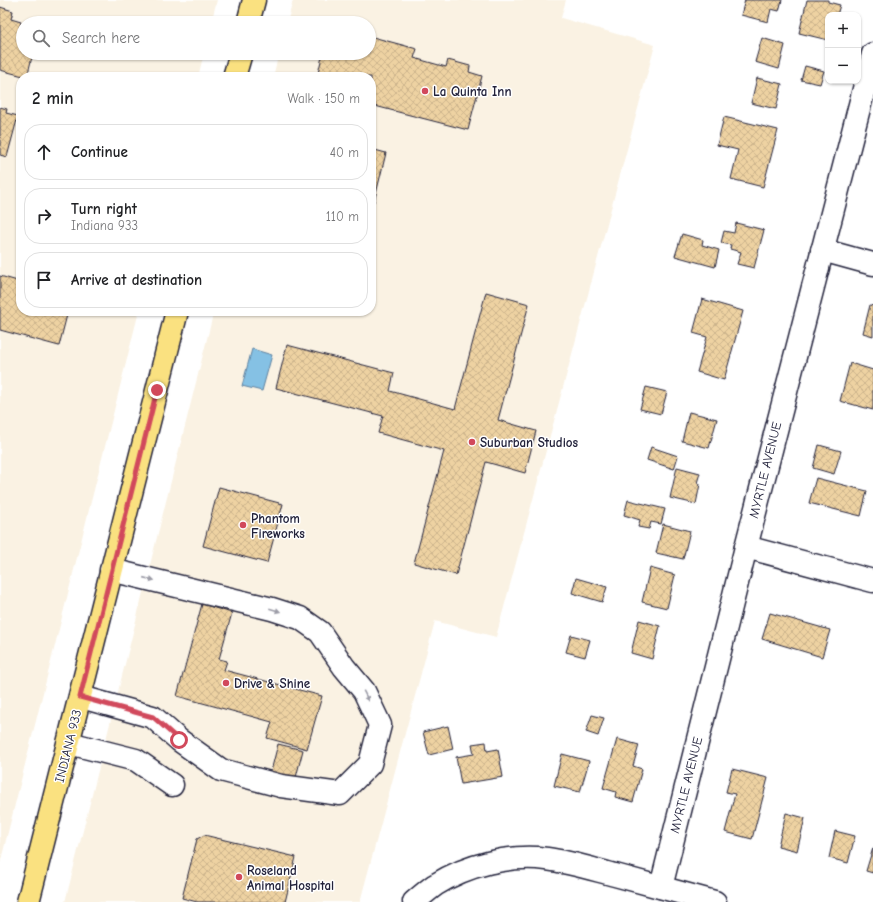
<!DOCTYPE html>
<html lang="en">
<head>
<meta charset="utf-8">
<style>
  body { margin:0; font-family:"Comic Neue",sans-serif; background:#f6f6f6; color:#202124 }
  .controls { position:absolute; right:12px; top:12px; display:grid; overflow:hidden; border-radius:8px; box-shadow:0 1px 3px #0004 }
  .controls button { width:36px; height:36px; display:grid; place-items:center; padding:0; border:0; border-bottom:1px solid #e0e0e0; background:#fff; color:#202124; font:20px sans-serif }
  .stop { position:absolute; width:12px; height:12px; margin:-9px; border:3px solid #d1495b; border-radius:50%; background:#fff }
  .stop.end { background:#d1495b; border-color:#fff; box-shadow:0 1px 4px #0008 }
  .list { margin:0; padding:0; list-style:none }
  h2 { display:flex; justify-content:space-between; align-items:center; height:52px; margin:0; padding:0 16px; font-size:17px }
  h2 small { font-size:13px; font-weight:400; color:#757577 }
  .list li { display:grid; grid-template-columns:26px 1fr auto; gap:12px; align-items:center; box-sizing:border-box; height:56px; margin:0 8px 8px; padding:0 8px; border:1px solid #e0e0e0; border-radius:16px }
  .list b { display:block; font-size:15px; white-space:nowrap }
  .list p { margin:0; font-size:13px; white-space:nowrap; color:#757577 }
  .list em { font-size:13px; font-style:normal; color:#757577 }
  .icon { flex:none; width:22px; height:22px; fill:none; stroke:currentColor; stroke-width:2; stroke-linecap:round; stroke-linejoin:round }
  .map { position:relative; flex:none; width:873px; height:902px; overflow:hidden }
  .search { position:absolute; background:#fff; box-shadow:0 1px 3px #0004; left:16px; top:16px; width:360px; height:44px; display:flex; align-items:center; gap:10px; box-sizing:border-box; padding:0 14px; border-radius:22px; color:#757577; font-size:15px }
  .panel { position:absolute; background:#fff; box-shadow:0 1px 3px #0004; left:16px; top:72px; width:360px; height:244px; border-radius:16px }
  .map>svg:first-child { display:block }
</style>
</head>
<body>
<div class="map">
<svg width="873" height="902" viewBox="0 0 873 902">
  <defs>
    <pattern id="building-cross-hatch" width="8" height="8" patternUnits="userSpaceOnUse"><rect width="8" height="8" fill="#eed2a2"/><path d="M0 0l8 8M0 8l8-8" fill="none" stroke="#ccb48c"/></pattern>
  </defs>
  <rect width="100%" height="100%" fill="#fff"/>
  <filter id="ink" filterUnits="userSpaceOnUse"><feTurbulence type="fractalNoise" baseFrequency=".025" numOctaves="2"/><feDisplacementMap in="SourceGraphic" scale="8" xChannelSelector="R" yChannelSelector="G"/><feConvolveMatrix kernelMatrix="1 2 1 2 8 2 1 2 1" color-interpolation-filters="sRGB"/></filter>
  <g filter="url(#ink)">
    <!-- built -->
    <g fill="#faf2e3">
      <path d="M0 0H217L211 23H23V53H204L198 77H21V311H139L0 864Z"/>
      <path d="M293 0H566L561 18 655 45 496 637 435 621 360 902H65L214 311H371V77H273L279 53H369V23H287Z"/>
    </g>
    <!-- water -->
    <path fill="#85c1e4" stroke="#5d81a0" d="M252 349 272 355 262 391 242 386Z"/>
    <!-- building -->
    <g fill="url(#building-cross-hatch)" stroke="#22223b">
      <path d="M745 0H782L779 11 771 9 768 22 741 15Z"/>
      <path d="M807 0H828V2L840 5 837 15H828V40L799 33Z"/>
      <path d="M0 7 13 11 11 19 21 22 17 38 23 39V53H33L27 77 0 70Z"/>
      <path d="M369 36 417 49 414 58 446 67 448 60 470 66 469 72 482 76 468 130 371 105V77H317L323 53H369Z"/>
      <path d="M762 38 785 45 779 69 755 62Z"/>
      <path d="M805 66 824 71 820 84 801 80Z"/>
      <path d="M757 78 782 84 776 109 751 103Z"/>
      <path d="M0 107 7 109 6 113 18 116 7 157 0 155Z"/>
      <path d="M724 117 778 130 763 187 731 179 738 150 717 145Z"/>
      <path d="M371 149 386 153 374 202H371Z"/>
      <path d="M736 223 764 230 754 268 737 264 741 252 730 249 731 245 721 243 724 231 734 233Z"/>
      <path d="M682 234 703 240 702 245 719 250 715 267 675 256Z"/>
      <path d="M0 276 21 282V311H68L59 346 0 330Z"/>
      <path d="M486 292 529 304 498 420 536 431 525 473 486 462 456 575 414 563 444 451 378 433 383 416 276 388 287 345 394 373 390 391 455 409Z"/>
      <path d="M702 299 743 311 724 380 697 372 707 337 693 333Z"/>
      <path d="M870 305 873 306V336L863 333Z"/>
      <path d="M850 363 873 370V410L840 401Z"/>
      <path d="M646 387 667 392 661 414 640 409Z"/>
      <path d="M689 412 717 419 709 448 682 441Z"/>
      <path d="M819 445 841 451 834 474 813 468Z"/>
      <path d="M651 447 678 456 674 469 647 460Z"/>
      <path d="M677 467 700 473 697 483 700 484 696 504 670 498Z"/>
      <path d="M816 478 867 491 861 516 809 503Z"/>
      <path d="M219 487 283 504 267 563 203 546Z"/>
      <path d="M628 500 665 509 661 524 651 522 649 529 638 527 640 520 624 515Z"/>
      <path d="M663 524 690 531 683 559 656 553Z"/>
      <path d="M650 568 675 575 667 608 642 602Z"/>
      <path d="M576 578 607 587 602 602 572 593Z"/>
      <path d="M202 604 232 613 219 659 227 661 224 670 322 696 307 749 267 738 272 722 177 696Z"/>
      <path d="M770 613 830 630 822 657 762 639Z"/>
      <path d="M639 620 660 626 652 659 631 653Z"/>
      <path d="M571 635 590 640 585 657 566 652Z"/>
      <path d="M592 715 604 718 598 736 586 732Z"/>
      <path d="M448 726 453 749 429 755 423 732Z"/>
      <path d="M617 739 639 745 633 766 642 769 633 802 615 797 616 792 603 788Z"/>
      <path d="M486 742 487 751 498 749 503 777 461 784 456 757 474 754 472 744Z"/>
      <path d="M278 744 303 750 294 785 269 779Z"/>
      <path d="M562 754 589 761 580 792 554 786Z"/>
      <path d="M732 769 768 778 752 839 725 832 735 794 726 792Z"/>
      <path d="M786 813 805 818 797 851 778 846Z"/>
      <path d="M835 831 855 836 848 863 829 858Z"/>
      <path d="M204 835 296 857 285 902H197L182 898 197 839Z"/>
      <path d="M873 848V873L866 871Z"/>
    </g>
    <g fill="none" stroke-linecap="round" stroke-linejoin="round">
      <defs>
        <g id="minor">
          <path d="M822 250 873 264"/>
          <path d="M746 547 873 581"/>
          <path d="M81 697 153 717 179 740 221 770 281 786 340 794 370 764 380 725 364 691 344 667 320 632 300 618 272 609 111 570"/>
          <path d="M69 743 136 760 172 785"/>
          <path d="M661 887 746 547 873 54"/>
          <path d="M414 902C421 896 428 890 435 885 467 865 510 854 547 859 570 862 592 869 615 875 648 884 682 893 715 902"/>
        </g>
        <g id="major">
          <path d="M248 23 254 0"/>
          <path d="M234 77 241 53"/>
          <path d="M28 902 177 311"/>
        </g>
      </defs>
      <!-- minor casing -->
      <use href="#minor" stroke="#22223b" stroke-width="25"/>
      <!-- major casing -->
      <use href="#major" stroke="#22223b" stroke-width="25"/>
      <!-- minor -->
      <use href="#minor" stroke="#fff" stroke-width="22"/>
      <!-- major -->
      <use href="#major" stroke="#fae180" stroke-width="22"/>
    </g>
    <!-- one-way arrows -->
    <defs><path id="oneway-solid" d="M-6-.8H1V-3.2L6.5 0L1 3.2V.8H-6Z"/></defs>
    <g fill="#9c9ca7">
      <use href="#oneway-solid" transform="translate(149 579) rotate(13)"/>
      <use href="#oneway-solid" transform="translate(275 610) rotate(17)"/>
      <use href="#oneway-solid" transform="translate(366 696) rotate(63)"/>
    </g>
  </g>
  <g fill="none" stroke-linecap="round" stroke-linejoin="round" filter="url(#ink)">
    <!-- route -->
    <path stroke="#d1495b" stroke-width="5" d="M157 390 80 697 153 717 179 740"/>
  </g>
  <!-- markers -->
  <g fill="#d1495b" stroke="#fff" stroke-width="1.5">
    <circle cx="425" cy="91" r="4"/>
    <circle cx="472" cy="442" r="4"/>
    <circle cx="243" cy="525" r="4"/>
    <circle cx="226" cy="683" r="4"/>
    <circle cx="239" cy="877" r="4"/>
  </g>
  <g text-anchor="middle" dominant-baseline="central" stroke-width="3" stroke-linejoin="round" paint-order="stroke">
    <!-- poi labels -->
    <g font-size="13" font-weight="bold" fill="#22223b" stroke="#fff" text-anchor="start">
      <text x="433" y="91">La Quinta Inn</text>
      <text x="480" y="442">Suburban Studios</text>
      <text x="251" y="518">Phantom<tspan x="251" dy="15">Fireworks</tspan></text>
      <text x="234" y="683">Drive &amp; Shine</text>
      <text x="247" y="870">Roseland<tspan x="247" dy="15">Animal Hospital</tspan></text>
    </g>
    <!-- street labels -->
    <g font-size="13" fill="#22223b" stroke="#fff">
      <text transform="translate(765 470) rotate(-76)">MYRTLE AVENUE</text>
      <text transform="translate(68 746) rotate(-76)">INDIANA 933</text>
      <text transform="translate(686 785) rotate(-76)">MYRTLE AVENUE</text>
    </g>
  </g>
</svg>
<div class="controls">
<button>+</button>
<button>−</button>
</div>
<div class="stop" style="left:179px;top:740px"></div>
<div class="stop end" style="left:157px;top:390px"></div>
<div class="search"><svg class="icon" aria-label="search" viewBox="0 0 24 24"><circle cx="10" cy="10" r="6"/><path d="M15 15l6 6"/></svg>Search here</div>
<section class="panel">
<h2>2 min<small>Walk · 150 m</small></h2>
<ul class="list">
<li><svg class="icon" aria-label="ahead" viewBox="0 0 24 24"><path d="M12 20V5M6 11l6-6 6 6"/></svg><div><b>Continue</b></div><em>40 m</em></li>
<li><svg class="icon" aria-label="right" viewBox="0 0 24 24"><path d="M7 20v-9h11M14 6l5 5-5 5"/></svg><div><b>Turn right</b><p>Indiana 933</p></div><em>110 m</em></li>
<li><svg class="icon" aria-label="arrive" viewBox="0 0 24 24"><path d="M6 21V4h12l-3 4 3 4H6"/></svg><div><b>Arrive at destination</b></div></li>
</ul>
</section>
</div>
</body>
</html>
